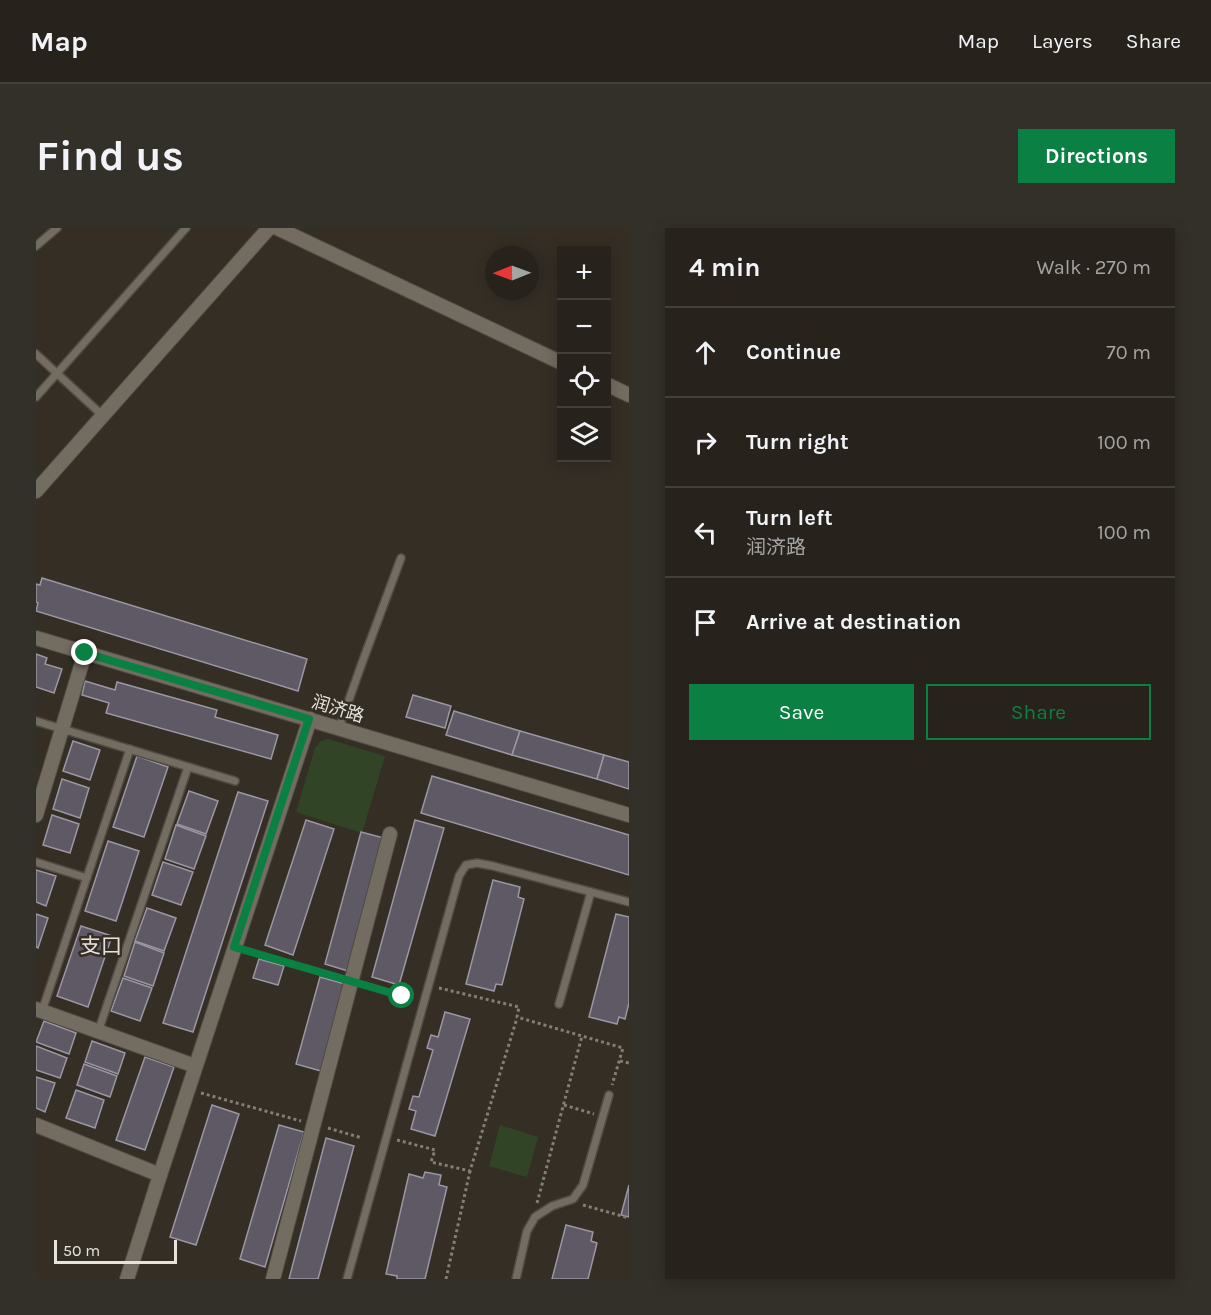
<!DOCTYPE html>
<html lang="en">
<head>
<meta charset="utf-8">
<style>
  body { margin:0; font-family:Karla,"Noto Sans SC",sans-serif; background:#332f29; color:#f1f3f6 }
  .controls { position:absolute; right:18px; top:18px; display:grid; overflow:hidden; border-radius:0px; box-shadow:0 3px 15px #0003 }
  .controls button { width:54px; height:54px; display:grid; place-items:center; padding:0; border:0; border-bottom:2px solid #433f3b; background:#27221c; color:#f1f3f6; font:30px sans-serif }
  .compass { position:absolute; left:449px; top:18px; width:54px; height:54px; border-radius:50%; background:#27221c; box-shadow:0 3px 15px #0003; rotate:269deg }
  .scale { position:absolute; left:18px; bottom:15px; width:123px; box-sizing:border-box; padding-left:6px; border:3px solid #e6e2dc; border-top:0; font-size:16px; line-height:21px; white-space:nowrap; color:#e6e2dc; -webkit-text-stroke:4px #342e25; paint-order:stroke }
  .stop { position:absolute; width:18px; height:18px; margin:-14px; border:4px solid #0b8043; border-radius:50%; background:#fff }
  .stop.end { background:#0b8043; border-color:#fff; box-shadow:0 2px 6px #0008 }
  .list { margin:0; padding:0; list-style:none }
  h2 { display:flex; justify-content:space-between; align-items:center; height:78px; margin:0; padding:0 24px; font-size:26px }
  h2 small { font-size:20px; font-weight:400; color:#a4a4a3 }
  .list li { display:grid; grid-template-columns:39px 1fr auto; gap:18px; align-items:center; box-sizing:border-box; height:90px; padding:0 24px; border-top:2px solid #433f3b }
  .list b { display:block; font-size:22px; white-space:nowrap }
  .list p { margin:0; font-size:20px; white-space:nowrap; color:#a4a4a3 }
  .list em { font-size:20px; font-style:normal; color:#a4a4a3 }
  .actions { display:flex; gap:12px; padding:18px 24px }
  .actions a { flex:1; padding:14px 0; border:2px solid #0b8043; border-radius:0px; text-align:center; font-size:21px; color:#0b8043 }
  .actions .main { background:#0b8043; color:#fff }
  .icon { flex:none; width:33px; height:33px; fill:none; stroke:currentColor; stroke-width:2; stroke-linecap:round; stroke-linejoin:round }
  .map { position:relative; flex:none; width:593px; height:1051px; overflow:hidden; border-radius:0px }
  header { display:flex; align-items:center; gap:36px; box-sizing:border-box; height:84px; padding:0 30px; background:#27221c; border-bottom:2px solid #433f3b }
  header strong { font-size:28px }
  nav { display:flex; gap:33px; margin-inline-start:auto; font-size:21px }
  .intro { display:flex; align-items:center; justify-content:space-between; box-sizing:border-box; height:144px; padding:0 36px }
  h1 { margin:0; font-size:42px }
  .button { padding:15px 27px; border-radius:0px; background:#0b8043; color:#fff; font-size:21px; font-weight:700 }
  main { display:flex; gap:36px; padding:0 36px }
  aside { flex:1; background:#27221c; border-radius:0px; box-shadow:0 3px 15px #0003 }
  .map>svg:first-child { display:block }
</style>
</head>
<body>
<header>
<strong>Map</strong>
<nav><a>Map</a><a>Layers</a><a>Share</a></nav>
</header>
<div class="intro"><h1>Find us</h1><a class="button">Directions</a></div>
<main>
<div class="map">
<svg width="593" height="1051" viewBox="0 0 593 1051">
  <rect width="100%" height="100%" fill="#342e25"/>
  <!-- green -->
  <g fill="#314526">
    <path d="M292 511 349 528 326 605 260 584 279 520 285 513Z"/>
    <path d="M464 897 502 909 491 949 453 938Z"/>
  </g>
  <!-- building -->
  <g fill="#5e5964" stroke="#9b96a2" stroke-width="1.5">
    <path d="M6 350 271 431 262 463 0 383 2 375 0 374V356L4 357Z"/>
    <path d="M0 426 11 430 9 436 26 441 18 465 0 459Z"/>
    <path d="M49 453 79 462 81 454 181 482 179 489 242 507 235 531 70 485 73 475 46 467Z"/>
    <path d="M377 467 415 478 409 500 370 489Z"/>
    <path d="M418 483 484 503 476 527 410 507Z"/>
    <path d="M484 503 568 527 561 551 476 527Z"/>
    <path d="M37 513 64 522 54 552 27 543Z"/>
    <path d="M568 527 593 534V561L561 551Z"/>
    <path d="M101 528 132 539 108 609 77 599Z"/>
    <path d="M396 548 593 607V647L385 585Z"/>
    <path d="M26 551 53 560 44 590 17 581Z"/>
    <path d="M153 563 182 573 170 606 141 596Z"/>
    <path d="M202 564 232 573 157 804 127 795Z"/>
    <path d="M16 587 43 596 34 625 7 617Z"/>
    <path d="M270 592 298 601 257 727 229 717Z"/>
    <path d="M379 592 408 600 363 757 336 749Z"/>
    <path d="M140 597 170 608 158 641 129 631Z"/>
    <path d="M325 604 348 610 312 743 289 736Z"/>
    <path d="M72 613 103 623 80 693 49 683Z"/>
    <path d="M127 634 157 644 145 677 116 667Z"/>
    <path d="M0 642 20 648 10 678 0 674Z"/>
    <path d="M457 652 484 659 482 669 488 671 466 757 460 756 458 763 430 756Z"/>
    <path d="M111 680 140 690 128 723 99 713Z"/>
    <path d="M0 686 12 690 2 720 0 719Z"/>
    <path d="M580 686 593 689V775L589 791 583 789 581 796 553 789Z"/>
    <path d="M45 698 76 708 52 779 21 768Z"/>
    <path d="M99 714 128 725 117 758 88 748Z"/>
    <path d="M223 731 248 738 242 757 217 750Z"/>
    <path d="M284 749 309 756 285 843 260 836Z"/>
    <path d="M87 750 116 760 104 793 75 783Z"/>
    <path d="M409 784 434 791 399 908 375 901 380 883 373 881 377 868 383 869 397 822 391 820 395 807 402 809Z"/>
    <path d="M8 793 40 805 33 826 0 814Z"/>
    <path d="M56 813 89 825 82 846 49 834Z"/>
    <path d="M0 818 31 830 24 850 0 842Z"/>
    <path d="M109 829 138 839 109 922 80 912Z"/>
    <path d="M48 836 81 848 74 869 41 857Z"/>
    <path d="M0 849 19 855 9 884 0 880Z"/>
    <path d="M40 862 68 872 59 900 30 890Z"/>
    <path d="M176 877 203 886 160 1017 134 1009Z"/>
    <path d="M243 897 268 904 229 1039 204 1031Z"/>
    <path d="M290 910 318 918 282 1051H253Z"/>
    <path d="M389 944 405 947 403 957 411 959 389 1051H361V1048L350 1046 373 946 387 950Z"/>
    <path d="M593 957V989L585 987Z"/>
    <path d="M530 997 557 1004 555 1013 561 1015 552 1051H516Z"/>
  </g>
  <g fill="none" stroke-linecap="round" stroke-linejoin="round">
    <defs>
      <g id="lane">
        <path d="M0 18 21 0"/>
        <path d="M0 126 67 188"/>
        <path d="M0 169 150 0"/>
        <path d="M0 493 199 553"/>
        <path d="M303 500 326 435 365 330"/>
        <path d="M0 634 51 650"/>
        <path d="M523 776 555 664"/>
        <path d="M6 783 94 521"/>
        <path d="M62 804 152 539"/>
        <path d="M311 1051 423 648 430 637 441 635 457 638 593 674"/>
        <path d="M480 1051 491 1003 499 989 516 978 537 971 547 957 573 867"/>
      </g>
      <g id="street">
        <path d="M241 0 526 135"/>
        <path d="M570 156 593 167"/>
        <path d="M0 263 233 0"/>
        <path d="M0 410 593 587"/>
        <path d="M0 587 49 425"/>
        <path d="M0 781 159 838"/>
        <path d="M0 897 124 947"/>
        <path d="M91 1051 124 947 274 491"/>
        <path d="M237 1051 354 606"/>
      </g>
    </defs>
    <!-- lane casing -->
    <use href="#lane" stroke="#514b44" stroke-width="10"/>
    <!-- street casing -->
    <use href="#street" stroke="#514b44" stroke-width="16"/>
    <!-- path -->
    <g stroke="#837e76" stroke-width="3" stroke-dasharray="3 3" stroke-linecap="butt">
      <path d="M212 723 303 750"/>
      <path d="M330 757 366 768"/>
      <path d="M403 760 483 779 481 789 587 820 576 857"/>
      <path d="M584 833 593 835"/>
      <path d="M165 865 265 893"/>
      <path d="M528 877 558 886"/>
      <path d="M292 900 326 910"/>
      <path d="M361 912 399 922 395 934 434 943 481 790"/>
      <path d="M501 975 546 808"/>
      <path d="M547 977 593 990"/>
      <path d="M410 1051 434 943"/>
    </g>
    <!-- lane -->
    <use href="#lane" stroke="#736c61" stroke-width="7"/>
    <!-- street -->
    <use href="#street" stroke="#736c61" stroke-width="14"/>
  </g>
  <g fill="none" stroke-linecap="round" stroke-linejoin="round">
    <!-- route -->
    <path stroke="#0b8043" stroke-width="8" d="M49 425 273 491 198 719 366 768"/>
  </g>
  <g text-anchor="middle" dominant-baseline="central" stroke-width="5" stroke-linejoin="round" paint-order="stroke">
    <!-- street labels -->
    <g font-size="18" fill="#e6e2dc" stroke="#342e25">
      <text transform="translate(302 481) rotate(17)">润济路</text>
    </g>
    <!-- quarter labels -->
    <g font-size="21" fill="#e6e2dc" stroke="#342e25">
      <text x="65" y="718">支口</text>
    </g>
  </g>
</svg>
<div class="controls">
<button>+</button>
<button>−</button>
<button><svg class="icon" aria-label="locate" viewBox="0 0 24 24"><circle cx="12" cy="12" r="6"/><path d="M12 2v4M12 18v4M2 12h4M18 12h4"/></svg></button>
<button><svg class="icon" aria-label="layers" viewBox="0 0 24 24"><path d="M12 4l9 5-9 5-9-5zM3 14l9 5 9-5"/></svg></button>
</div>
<svg class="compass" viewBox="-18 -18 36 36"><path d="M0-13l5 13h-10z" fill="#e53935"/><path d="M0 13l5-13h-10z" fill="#a4a4a3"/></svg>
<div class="scale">50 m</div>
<div class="stop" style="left:366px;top:768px"></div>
<div class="stop end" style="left:49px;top:425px"></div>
</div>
<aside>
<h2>4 min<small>Walk · 270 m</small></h2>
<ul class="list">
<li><svg class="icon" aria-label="ahead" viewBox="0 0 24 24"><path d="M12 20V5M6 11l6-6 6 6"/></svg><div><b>Continue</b></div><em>70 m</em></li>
<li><svg class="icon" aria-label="right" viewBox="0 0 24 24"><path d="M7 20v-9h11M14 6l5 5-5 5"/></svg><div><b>Turn right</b></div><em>100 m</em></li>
<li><svg class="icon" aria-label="left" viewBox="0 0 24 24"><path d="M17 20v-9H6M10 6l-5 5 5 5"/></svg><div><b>Turn left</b><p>润济路</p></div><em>100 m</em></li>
<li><svg class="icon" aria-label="arrive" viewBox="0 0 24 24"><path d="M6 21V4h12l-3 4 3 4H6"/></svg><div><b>Arrive at destination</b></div></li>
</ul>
<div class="actions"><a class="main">Save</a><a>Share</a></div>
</aside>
</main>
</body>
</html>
